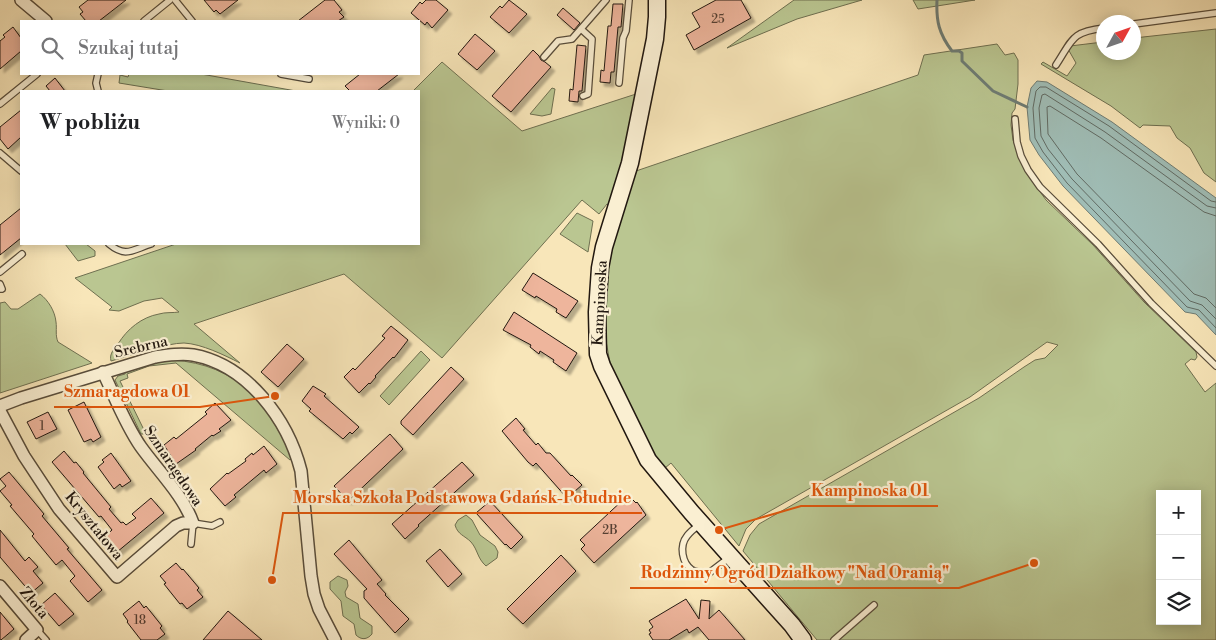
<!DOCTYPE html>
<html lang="pl">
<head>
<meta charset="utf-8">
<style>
  body { margin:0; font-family:"Libre Bodoni",serif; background:#f2f2f2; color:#202124 }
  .controls { position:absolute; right:15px; bottom:15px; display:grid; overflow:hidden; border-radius:0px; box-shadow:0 2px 12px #0003 }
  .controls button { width:45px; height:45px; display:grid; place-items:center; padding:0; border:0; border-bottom:1px solid #e0e0e0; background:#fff; color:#202124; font:25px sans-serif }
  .compass { position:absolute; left:1096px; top:15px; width:45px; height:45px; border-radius:50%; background:#fff; box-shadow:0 2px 12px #0003; rotate:50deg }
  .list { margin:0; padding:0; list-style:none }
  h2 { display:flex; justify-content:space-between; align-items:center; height:65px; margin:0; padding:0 20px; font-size:21px }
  h2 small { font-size:16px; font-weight:400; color:#757577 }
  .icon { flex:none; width:28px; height:28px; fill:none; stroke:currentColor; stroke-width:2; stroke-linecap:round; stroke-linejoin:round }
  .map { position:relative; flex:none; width:1216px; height:640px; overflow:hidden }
  .search { position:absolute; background:#fff; box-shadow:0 2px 12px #0003; left:20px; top:20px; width:400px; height:55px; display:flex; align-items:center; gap:12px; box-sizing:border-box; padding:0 18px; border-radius:0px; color:#757577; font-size:19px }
  .panel { position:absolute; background:#fff; box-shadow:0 2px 12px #0003; left:20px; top:90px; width:400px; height:155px; border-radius:0px }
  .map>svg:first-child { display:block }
</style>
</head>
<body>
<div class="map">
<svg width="1216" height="640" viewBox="0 0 1216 640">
  <defs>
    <filter id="shadow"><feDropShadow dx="4" dy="4" stdDeviation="1" flood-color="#0004"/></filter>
  </defs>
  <rect width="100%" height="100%" fill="#f8e6b9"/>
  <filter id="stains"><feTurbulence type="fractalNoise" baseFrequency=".004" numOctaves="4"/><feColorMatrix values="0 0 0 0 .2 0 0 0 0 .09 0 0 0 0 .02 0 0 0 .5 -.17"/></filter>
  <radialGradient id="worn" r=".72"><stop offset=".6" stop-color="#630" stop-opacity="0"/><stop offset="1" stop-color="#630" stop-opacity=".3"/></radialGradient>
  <!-- green -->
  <g fill="#bac691" stroke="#6e6f50" fill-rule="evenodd">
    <path d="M794 0H862L797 19 727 48Z"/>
    <path d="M913 0H975L918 9Z"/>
    <path d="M1216 29V182L1204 173 1190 148 1177 138 1170 126 1143 125 1140 128 1111 106 1041 64 1043 62 1067 76 1076 63 1068 49 1070 46 1103 42 1104 52H1134V38Z"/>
    <path d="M997 44 1005 55 1014 53 1018 60V84L1015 109 1012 113 1011 125 1013 140 1025 171 1046 200 1093 245 1144 302 1196 352 1197 357 1195 360 1191 359 1185 364 1205 392 1216 383V640H817L743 551 750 535 759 524 979 398 1024 367 1035 360 1045 358 1058 345 1047 342 970 397 756 519 746 529 739 546 671 463 665 468 657 459 611 368 606 341V271L612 246 636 171 918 75 924 55ZM1160 494H1197V621H1160Z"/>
    <path d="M442 62 522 131 636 94 625 156 610 206 607 204 599 214 582 200 442 358 344 274 194 324 240 363C224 355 202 344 184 343 166 343 129 356 111 361 109 354 114 349 118 344 127 329 142 317 159 314 165 312 173 313 179 312L162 298 144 301 119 311 109 310 112 307 75 278 176 244H419V91H413Z"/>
    <path d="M129 74H201L296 91H168L119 83 120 75 128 77Z"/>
    <path d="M552 88 555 89 551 114 542 116 530 114Z"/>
    <path d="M577 213 593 221 588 252 560 234Z"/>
    <path d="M65 244H86L95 251V256L78 261Z"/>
    <path d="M40 294C48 300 55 311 56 322 57 329 55 335 58 342L92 363 0 393V303L5 302 11 309H18Z"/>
    <path d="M421 351 430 360 389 405 380 396Z"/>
    <path d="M173 360C238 365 267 402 292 458L290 460 176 363 149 366 127 374 128 378 120 381 146 434H141L115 380 118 376 125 374V370L157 361Z"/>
    <path d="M466 515 472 520 480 535 495 546 498 552 497 558 486 566C477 558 478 550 471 542 464 535 458 535 455 525L458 520Z"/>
    <path d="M338 576 347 580 348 586 345 592 346 597 358 604 360 618 372 626V634C367 640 361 640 356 635L354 624 343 616 341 601 330 589V582Z"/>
  </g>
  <!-- water -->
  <path fill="#a0beb7" stroke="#6e7c74" d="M1037 81 1047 82 1112 122 1216 198V335L1196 314 1185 312 1063 186 1039 155 1030 140 1027 107 1031 88Z"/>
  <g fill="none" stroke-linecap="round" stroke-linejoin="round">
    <!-- shore -->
    <g stroke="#616b64" stroke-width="1">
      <path d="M1216 202 1211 201 1109 126 1046 87H1040L1036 91 1033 108 1035 138 1043 152 1067 183 1187 307 1199 310 1216 328"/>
      <path d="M1216 208 1207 206 1105 132 1045 94 1042 95 1039 108 1041 136 1048 149 1072 179 1190 301 1202 305 1216 319"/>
      <path d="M1216 216 1204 212 1101 138 1050 106 1047 107 1048 134 1077 174 1194 294 1206 298 1216 308"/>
    </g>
    <!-- stream -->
    <path stroke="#6e7c74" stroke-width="3" d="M937 0C936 21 939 34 952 51H959L962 53V61L993 91 1027 107"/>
  </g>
  <!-- building -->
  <g fill="#eeb59c" stroke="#221810" filter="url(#shadow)">
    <path d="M88 0H126L99 21H86L80 14 83 12 79 7Z"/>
    <path d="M204 0H238L220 14 216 10 214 12Z"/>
    <path d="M325 0H334L342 10 339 12 344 17 338 21H298Z"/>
    <path d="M426 0H436L448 10 432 28 427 22 425 25 411 13 420 2 422 4Z"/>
    <path d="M509 0 527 14 509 33 490 17 500 6 502 8Z"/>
    <path d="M716 0H741L751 18 694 50 686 35 700 27 692 13Z"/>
    <path d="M613 4H623L621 27H618L614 72H611L610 83 600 82 601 70 604 71 608 26H611Z"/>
    <path d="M563 8 580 23 574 30 557 15Z"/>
    <path d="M13 27 21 38V51L0 69V41L5 37 3 35Z"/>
    <path d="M475 34 495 51 477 70 458 54Z"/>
    <path d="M577 45 586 46 582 91H579L578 102 569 101 570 89 573 90Z"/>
    <path d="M533 50 539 56 541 60 545 62 551 67 511 112 492 96Z"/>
    <path d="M360 74H399L377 91H350L345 86Z"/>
    <path d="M55 78 65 91H50L46 86Z"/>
    <path d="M21 110V137L8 149 0 139V127Z"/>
    <path d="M21 208V238L0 255V225Z"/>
    <path d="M533 273 578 301 566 318 556 312 557 309 536 296 535 298 522 290Z"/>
    <path d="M514 312 577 353 566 371 553 362 554 360 540 351 539 354 530 347 531 345 503 330Z"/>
    <path d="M391 326 408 340 394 358 393 357 375 376 376 377 370 384 369 383 359 393 344 377 353 368 355 370 385 338 382 336Z"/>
    <path d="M287 344 304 359 278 387 261 372Z"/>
    <path d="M451 367 464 379 413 435 401 424V421Z"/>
    <path d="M313 386 326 394 324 396 359 427 352 434 350 432 343 439 314 415 309 411 311 409 302 401Z"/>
    <path d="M84 402 101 437 93 442 91 439 84 442 68 410Z"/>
    <path d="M215 403 231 420 219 429 221 431 213 436 212 435 195 449 196 450 176 464 164 445 174 437 176 439 207 414 205 412Z"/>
    <path d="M48 412 57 429 36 439 27 422Z"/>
    <path d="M516 418 525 429 523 430 536 445 538 443 546 453H550L571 476 572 475 582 485 567 498 536 463 533 466 528 462 502 431Z"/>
    <path d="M390 434 403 449 348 501 334 486Z"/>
    <path d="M264 446 277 464 266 473 264 470 234 495 236 497 225 506 210 489 227 473 228 474 246 461 245 459 252 453 253 455Z"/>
    <path d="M64 451 74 463 76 462 84 472 83 473 111 507 109 509 121 523 123 522 126 525 136 518 132 514 151 498 164 513 117 552 104 537 112 530 101 516 99 517 52 462Z"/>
    <path d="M111 453 131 481 122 487 120 484 114 489 98 467 104 462 102 460Z"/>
    <path d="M462 462 474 475 418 525 419 526 405 539 392 524Z"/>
    <path d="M9 472 44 514 42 516 69 548 67 549 102 590 88 602 70 581 75 576 62 560 56 565 32 536 34 534 10 506 12 505 0 491 6 486 0 479Z"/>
    <path d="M625 498 630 504 633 500 636 503 637 502 646 515 594 563 581 549 585 545 580 540Z"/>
    <path d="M490 501 523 537 511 549 506 544 505 545 476 513Z"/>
    <path d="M0 530 25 561 29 557 38 567 33 571 43 583 31 593 0 557Z"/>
    <path d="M349 540 382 580 377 584 386 594 385 595 409 619 395 633 364 598V591L367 589 334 554Z"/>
    <path d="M440 549 462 574 448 587 426 561Z"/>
    <path d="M561 555 576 571 523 624 507 609Z"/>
    <path d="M176 563 182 570 183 569 199 588 197 590 203 597 187 609 182 603 180 604 164 584 166 583 160 576Z"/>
    <path d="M55 593 74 614 59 626 41 605Z"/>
    <path d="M686 599 699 619 701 600 710 601 709 619 719 610 745 640H709L698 627 689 633 687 629 669 640H653L649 634 651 633 649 630 653 627 649 621Z"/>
    <path d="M139 601 144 608 146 606 162 626 160 628 165 634 157 640H141L127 622 128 621 123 614Z"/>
    <path d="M228 611 262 640H203Z"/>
    <path d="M0 612 14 629 1 640H0Z"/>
  </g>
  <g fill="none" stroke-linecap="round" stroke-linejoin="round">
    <defs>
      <g id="lane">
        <path d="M175 0 192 21"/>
        <path d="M144 21 170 0"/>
        <path d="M1134 24 1216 13"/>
        <path d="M581 29 592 39 588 94 583 96"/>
        <path d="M544 57 558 41 572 39 606 0"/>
        <path d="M1056 65C1073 39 1071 32 1104 28"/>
        <path d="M98 74 96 83 98 91"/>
        <path d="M281 74 309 79"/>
        <path d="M619 83 623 38 626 31 629 0"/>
        <path d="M0 104 37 74"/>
        <path d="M1015 119 1017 142 1021 156 1028 170 1040 187 1098 244 1151 303 1216 366"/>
        <path d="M0 153 21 171"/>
        <path d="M109 244C126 258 132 250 151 244"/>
        <path d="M0 272 22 254"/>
        <path d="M0 284 2 289H0"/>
        <path d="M699 525C695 528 690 532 687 536 679 546 682 563 692 570 697 573 703 573 709 573L730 557"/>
        <path d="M191 544 193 523 212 526 220 522"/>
        <path d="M37 630 46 640"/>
        <path d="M834 640 874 605"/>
      </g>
      <g id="street">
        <path d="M21 0 46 21"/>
        <path d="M0 406 21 398 155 357C168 355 180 353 193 355 248 365 288 420 301 471L311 576 314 594 319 609 335 640"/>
        <path d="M0 411 24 456 59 509 117 577 176 526 183 523H193C183 495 159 472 141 447 125 424 115 397 103 372"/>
        <path d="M0 586 37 630 26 640"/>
      </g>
      <path id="secondary" d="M657 0V17L655 39 630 163 604 247 600 268 597 312 598 354 602 366 648 460 692 513 792 625 803 640"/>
    </defs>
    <!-- lane casing -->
    <use href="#lane" stroke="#584c3a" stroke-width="8"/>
    <!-- street casing -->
    <use href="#street" stroke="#584c3a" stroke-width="14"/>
    <!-- secondary casing -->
    <use href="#secondary" stroke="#221810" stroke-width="19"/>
    <!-- lane -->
    <use href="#lane" stroke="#faefd2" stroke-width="5.5"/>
    <!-- street -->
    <use href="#street" stroke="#faefd2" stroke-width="11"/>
    <!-- secondary -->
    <use href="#secondary" stroke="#faefd2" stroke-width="16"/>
  </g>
  <g text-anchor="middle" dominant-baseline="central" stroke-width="4.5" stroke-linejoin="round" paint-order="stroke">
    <!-- number labels -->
    <g font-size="12" fill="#553f33">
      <text x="718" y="19">25</text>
      <text x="42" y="426">1</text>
      <text x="610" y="530">2B</text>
      <text x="140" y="620">18</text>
    </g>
    <!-- street labels -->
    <g font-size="15" fill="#221810" stroke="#faefd2">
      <text transform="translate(600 303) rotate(-87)">Kampinoska</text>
      <text transform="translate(141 347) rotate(-13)">Srebrna</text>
      <text transform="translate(173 466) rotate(56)">Szmaragdowa</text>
      <text transform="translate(94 526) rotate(51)">Kryształowa</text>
      <text transform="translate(34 603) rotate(50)">Złota</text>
    </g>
  </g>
  <!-- callouts -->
  <path fill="none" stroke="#de560c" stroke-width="2" d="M275 396L200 407H54M719 530L801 506H938M272 580L283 513H642M1034 563L959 588H630"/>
  <g fill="#de560c" stroke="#faefd2" stroke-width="2">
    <circle cx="275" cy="396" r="5"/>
    <circle cx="719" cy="530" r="5"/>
    <circle cx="272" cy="580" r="5"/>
    <circle cx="1034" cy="563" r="5"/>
  </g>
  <g font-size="16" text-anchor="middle" font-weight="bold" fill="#de560c" stroke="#faefd2" stroke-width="4.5" stroke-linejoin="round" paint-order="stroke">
    <text x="127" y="397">Szmaragdowa 01</text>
    <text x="870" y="496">Kampinoska 01</text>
    <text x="462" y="503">Morska Szkoła Podstawowa Gdańsk-Południe</text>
    <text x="795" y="578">Rodzinny Ogród Działkowy "Nad Oranią"</text>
  </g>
  <rect width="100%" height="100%" filter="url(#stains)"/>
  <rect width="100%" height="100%" fill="url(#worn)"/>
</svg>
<div class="controls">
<button>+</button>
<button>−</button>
<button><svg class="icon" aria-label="layers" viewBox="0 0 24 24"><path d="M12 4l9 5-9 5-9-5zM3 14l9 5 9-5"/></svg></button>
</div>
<svg class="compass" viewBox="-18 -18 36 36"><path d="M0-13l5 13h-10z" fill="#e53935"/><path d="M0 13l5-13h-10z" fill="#757577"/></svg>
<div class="search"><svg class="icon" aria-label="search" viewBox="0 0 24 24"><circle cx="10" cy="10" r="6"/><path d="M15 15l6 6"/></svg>Szukaj tutaj</div>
<section class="panel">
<h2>W pobliżu<small>Wyniki: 0</small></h2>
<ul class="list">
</ul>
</section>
</div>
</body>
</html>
